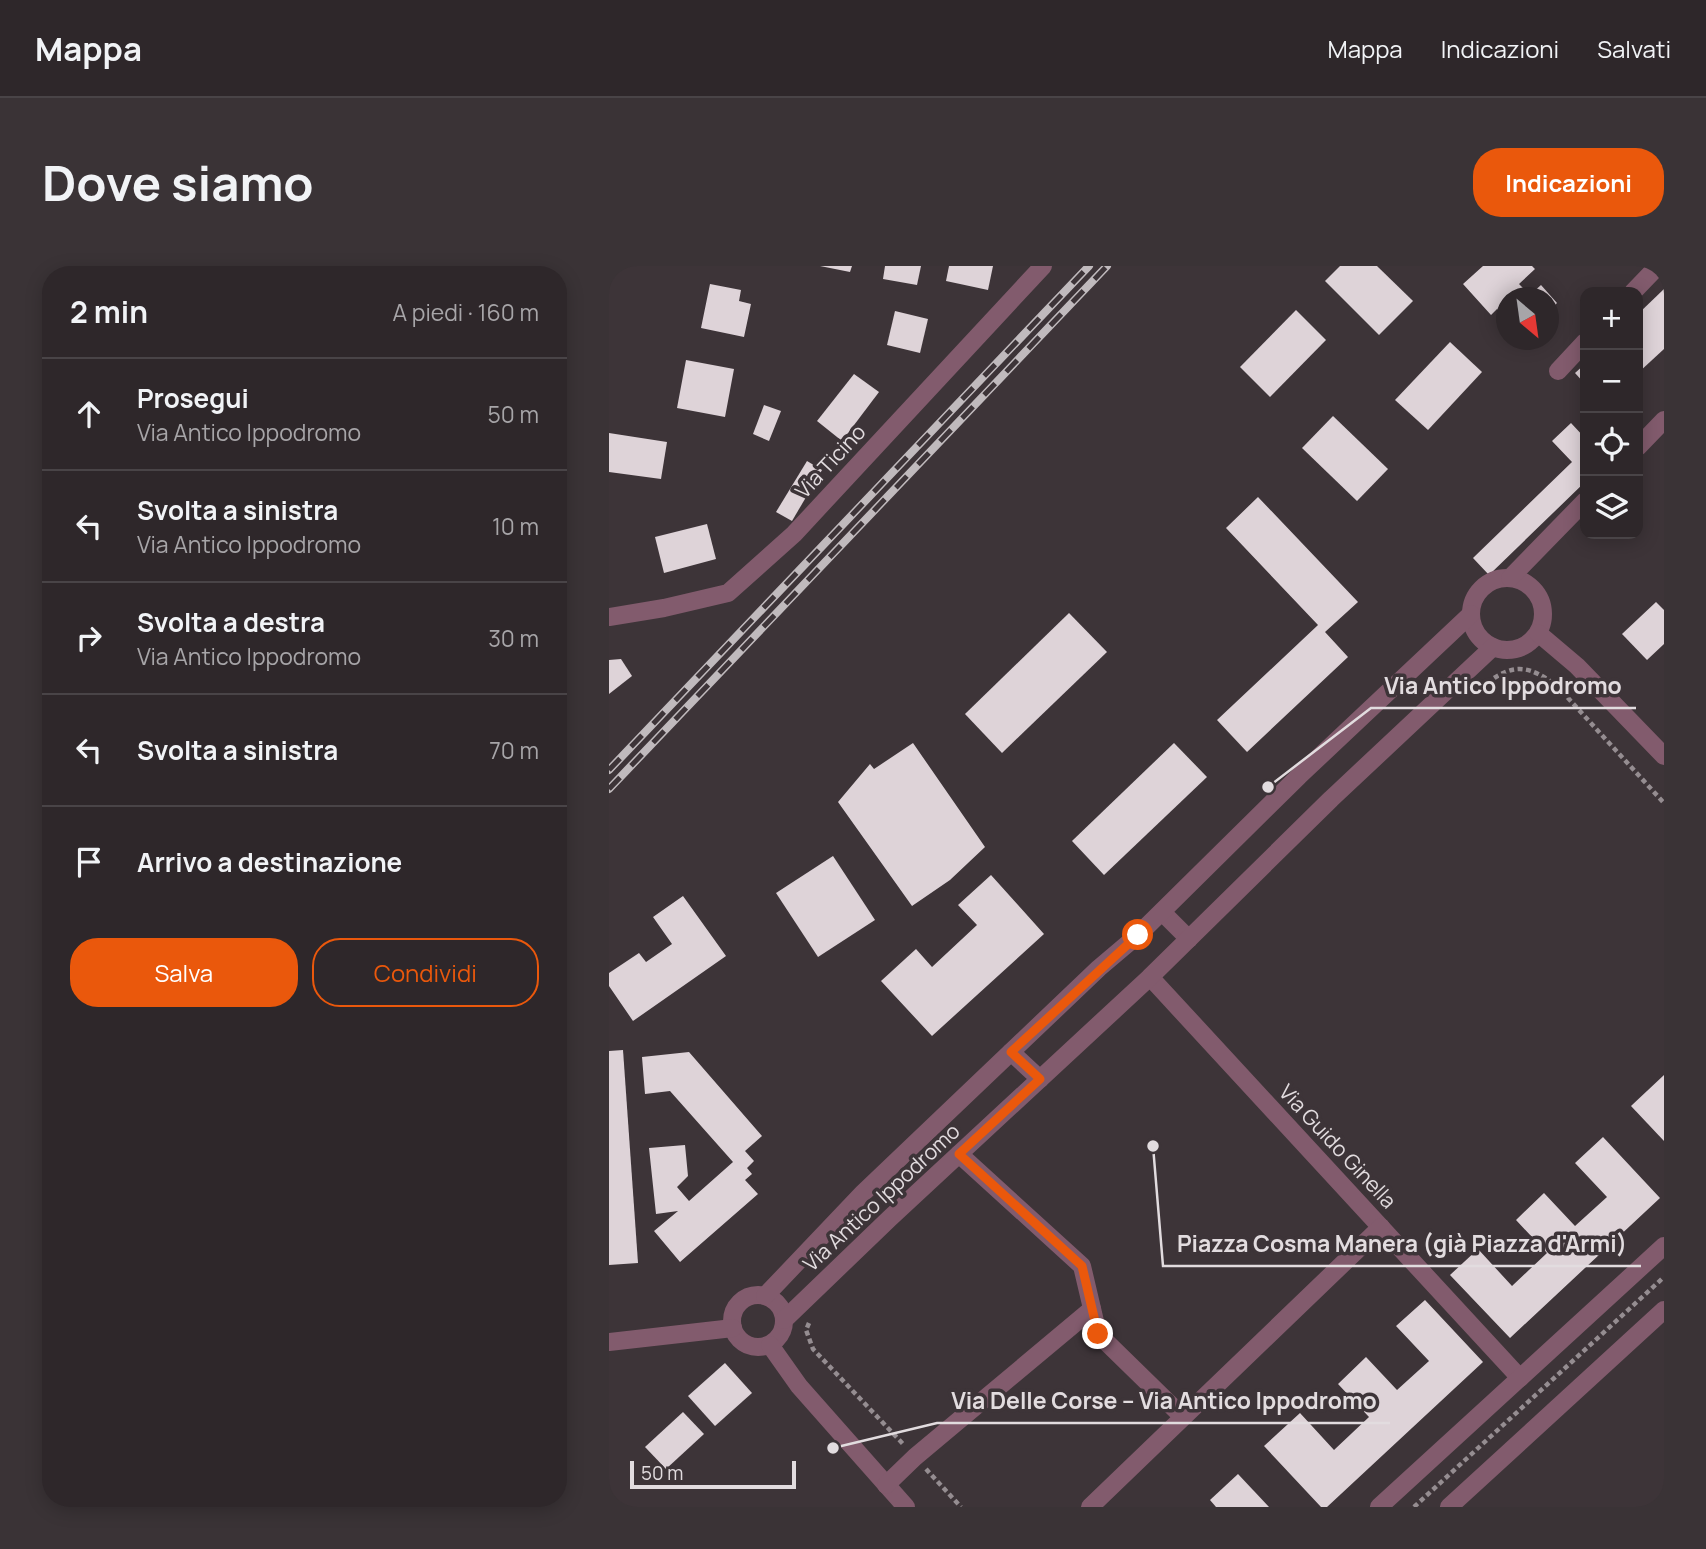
<!DOCTYPE html>
<html lang="it">
<head>
<meta charset="utf-8">
<style>
  body { margin:0; font-family:Manrope,sans-serif; background:#3a3336; color:#f1f3f6 }
  .controls { position:absolute; right:21px; top:21px; display:grid; overflow:hidden; border-radius:14px; box-shadow:0 4px 18px #0003 }
  .controls button { width:63px; height:63px; display:grid; place-items:center; padding:0; border:0; border-bottom:2px solid #494447; background:#2e272a; color:#f1f3f6; font:35px sans-serif }
  .compass { position:absolute; left:887px; top:21px; width:63px; height:63px; border-radius:50%; background:#2e272a; box-shadow:0 4px 18px #0003; rotate:151deg }
  .scale { position:absolute; left:21px; bottom:18px; width:166px; box-sizing:border-box; padding-left:7px; border:4px solid #e2dcdf; border-top:0; font-size:19px; line-height:24px; white-space:nowrap; color:#e2dcdf; -webkit-text-stroke:5px #3d3438; paint-order:stroke }
  .stop { position:absolute; width:21px; height:21px; margin:-16px; border:5px solid #ea580c; border-radius:50%; background:#fff }
  .stop.end { background:#ea580c; border-color:#fff; box-shadow:0 2px 7px #0008 }
  .list { margin:0; padding:0; list-style:none }
  h2 { display:flex; justify-content:space-between; align-items:center; height:91px; margin:0; padding:0 28px; font-size:30px }
  h2 small { font-size:23px; font-weight:400; color:#a7a5a8 }
  .list li { display:grid; grid-template-columns:46px 1fr auto; gap:21px; align-items:center; box-sizing:border-box; height:112px; padding:0 28px; border-top:2px solid #494447 }
  .list b { display:block; font-size:26px; white-space:nowrap }
  .list p { margin:0; font-size:23px; white-space:nowrap; color:#a7a5a8 }
  .list em { font-size:23px; font-style:normal; color:#a7a5a8 }
  .actions { display:flex; gap:14px; padding:21px 28px }
  .actions a { flex:1; padding:16px 0; border:2px solid #ea580c; border-radius:28px; text-align:center; font-size:24px; color:#ea580c }
  .actions .main { background:#ea580c; color:#fff }
  .icon { flex:none; width:38px; height:38px; fill:none; stroke:currentColor; stroke-width:2; stroke-linecap:round; stroke-linejoin:round }
  .map { position:relative; flex:none; width:1055px; height:1241px; overflow:hidden; border-radius:28px }
  header { display:flex; align-items:center; gap:42px; box-sizing:border-box; height:98px; padding:0 35px; background:#2e272a; border-bottom:2px solid #494447 }
  header strong { font-size:33px }
  nav { display:flex; gap:38px; margin-inline-start:auto; font-size:24px }
  .intro { display:flex; align-items:center; justify-content:space-between; box-sizing:border-box; height:168px; padding:0 42px }
  h1 { margin:0; font-size:49px }
  .button { padding:18px 32px; border-radius:28px; background:#ea580c; color:#fff; font-size:24px; font-weight:700 }
  main { display:flex; gap:42px; padding:0 42px }
  aside { flex:1; background:#2e272a; border-radius:28px; box-shadow:0 4px 18px #0003 }
  .map>svg:first-child { display:block }
</style>
</head>
<body>
<header>
<strong>Mappa</strong>
<nav><a>Mappa</a><a>Indicazioni</a><a>Salvati</a></nav>
</header>
<div class="intro"><h1>Dove siamo</h1><a class="button">Indicazioni</a></div>
<main>
<aside>
<h2>2 min<small>A piedi · 160 m</small></h2>
<ul class="list">
<li><svg class="icon" aria-label="ahead" viewBox="0 0 24 24"><path d="M12 20V5M6 11l6-6 6 6"/></svg><div><b>Prosegui</b><p>Via Antico Ippodromo</p></div><em>50 m</em></li>
<li><svg class="icon" aria-label="left" viewBox="0 0 24 24"><path d="M17 20v-9H6M10 6l-5 5 5 5"/></svg><div><b>Svolta a sinistra</b><p>Via Antico Ippodromo</p></div><em>10 m</em></li>
<li><svg class="icon" aria-label="right" viewBox="0 0 24 24"><path d="M7 20v-9h11M14 6l5 5-5 5"/></svg><div><b>Svolta a destra</b><p>Via Antico Ippodromo</p></div><em>30 m</em></li>
<li><svg class="icon" aria-label="left" viewBox="0 0 24 24"><path d="M17 20v-9H6M10 6l-5 5 5 5"/></svg><div><b>Svolta a sinistra</b></div><em>70 m</em></li>
<li><svg class="icon" aria-label="arrive" viewBox="0 0 24 24"><path d="M6 21V4h12l-3 4 3 4H6"/></svg><div><b>Arrivo a destinazione</b></div></li>
</ul>
<div class="actions"><a class="main">Salva</a><a>Condividi</a></div>
</aside>
<div class="map">
<svg width="1055" height="1241" viewBox="0 0 1055 1241">
  <rect width="100%" height="100%" fill="#3d3438"/>
  <!-- building -->
  <g fill="#ded3d8">
    <path d="M211 0H243L241 6Z"/>
    <path d="M276 0H312L308 19 274 13Z"/>
    <path d="M340 0H384L379 24 337 15Z"/>
    <path d="M731 0H768L804 35 770 69 716 15Z"/>
    <path d="M874 0H923L926 3 910 18 921 29 932 19 948 37 940 45V32H898V66L890 58 896 52 888 43 882 49 854 18Z"/>
    <path d="M101 18 132 24 130 35 142 38 135 71 92 62Z"/>
    <path d="M1055 23V83L1029 107V48Z"/>
    <path d="M687 44 717 74 661 131 631 101Z"/>
    <path d="M286 45 319 53 311 87 278 79Z"/>
    <path d="M841 76 873 106 819 164 786 134Z"/>
    <path d="M77 94 125 103 116 151 68 142Z"/>
    <path d="M976 98V118L966 107Z"/>
    <path d="M245 108 270 126 233 175 208 155Z"/>
    <path d="M155 139 172 145 160 175 144 168Z"/>
    <path d="M724 150 779 203 748 235 693 182Z"/>
    <path d="M962 157 976 172V216L880 309 864 292 963 196 943 175Z"/>
    <path d="M0 167 58 176 52 213 0 206Z"/>
    <path d="M198 195 213 204 183 255 167 246Z"/>
    <path d="M649 231 749 336 716 366 739 391 638 486 608 454 709 359 617 262Z"/>
    <path d="M98 258 107 293 55 307 46 271Z"/>
    <path d="M1047 336 1055 344V378L1038 394 1013 368Z"/>
    <path d="M460 347 498 386 393 487 356 448Z"/>
    <path d="M12 393 23 410 0 428V394Z"/>
    <path d="M304 477 376 581 341 614 303 640 229 536 261 498 265 503Z"/>
    <path d="M565 477 598 511 495 609 463 575Z"/>
    <path d="M224 590 266 654 209 691 167 627Z"/>
    <path d="M382 609 435 668 323 770 272 715 307 683 323 701 368 659 349 639Z"/>
    <path d="M74 630 117 690 24 755 0 720V707L30 687 37 696 63 678 44 651Z"/>
    <path d="M14 784 29 997 0 999V785Z"/>
    <path d="M80 786 153 870 136 885 145 895 138 902 143 908 136 914 149 928 71 996 45 965 69 945 47 948 40 882 76 879 79 910 68 921 80 935 124 896 61 825 36 828 33 791Z"/>
    <path d="M1055 809V875L1022 840Z"/>
    <path d="M994 871 1051 932 901 1072 841 1009 869 983 903 1020 938 987 907 954 935 927 966 960 998 931 966 897Z"/>
    <path d="M816 1034 874 1096 718 1241H712L655 1180 691 1147 725 1184 760 1151 729 1118 757 1091 788 1124 820 1095 787 1060Z"/>
    <path d="M116 1097 143 1127 106 1160 79 1130Z"/>
    <path d="M74 1146 95 1168 57 1203 36 1181Z"/>
    <path d="M629 1208 660 1241H607L601 1234Z"/>
  </g>
  <g fill="none" stroke-linecap="round" stroke-linejoin="round">
    <!-- path -->
    <g stroke="#958d91" stroke-width="4.5" stroke-dasharray="5 3.5" stroke-linecap="butt">
      <path d="M878 417C906 396 921 400 948 420L1055 537"/>
      <path d="M200 1057 197 1064 204 1083 295 1179"/>
      <path d="M317 1203 352 1241"/>
      <path d="M805 1241 1055 1011"/>
    </g>
    <!-- minor -->
    <g stroke="#825b6d" stroke-width="18">
      <path d="M1024 26 1049 0"/>
      <path d="M949 105 976 76"/>
      <path d="M1029 181 1055 154"/>
      <circle cx="898" cy="348" r="36"/>
      <path d="M901 312 976 235"/>
      <path d="M0 351 55 342 119 327 185 268 434 0"/>
      <path d="M929 367 968 400 1055 490"/>
      <path d="M553 646 580 673"/>
      <path d="M541 711 911 1112"/>
      <path d="M402 786 431 813"/>
      <path d="M350 888 473 1000 489 1068 574 1151"/>
      <circle cx="149" cy="1055" r="26"/>
      <path d="M156 1030 254 927 490 702 529 669 690 510 862 348"/>
      <path d="M175 1054 281 952 541 711 722 533 884 381"/>
      <path d="M0 1076 124 1062"/>
      <path d="M161 1079 190 1120 297 1241"/>
      <path d="M277 1219 306 1191 483 1043"/>
      <path d="M481 1241 772 961"/>
      <path d="M770 1241 1055 980"/>
      <path d="M840 1241 1055 1044"/>
    </g>
    <defs>
      <g id="rail">
        <path d="M0 504 480 0"/>
        <path d="M0 523 498 0"/>
      </g>
    </defs>
    <!-- rail casing -->
    <use href="#rail" stroke="#c0babd" stroke-width="8"/>
    <!-- rail -->
    <use href="#rail" stroke="#3d3438" stroke-width="5" stroke-dasharray="16" stroke-linecap="butt"/>
  </g>
  <g fill="none" stroke-linecap="round" stroke-linejoin="round">
    <!-- route -->
    <path stroke="#ea580c" stroke-width="9" d="M489 1068 473 1000 350 888 431 813 402 786 529 669"/>
  </g>
  <g text-anchor="middle" dominant-baseline="central" stroke-width="7" stroke-linejoin="round" paint-order="stroke">
    <!-- street labels -->
    <g font-size="21" fill="#e2dcdf" stroke="#3d3438">
      <text transform="translate(221 195) rotate(-47)">Via Ticino</text>
      <text transform="translate(729 880) rotate(47)">Via Guido Ginella</text>
      <text transform="translate(272 931) rotate(-43)">Via Antico Ippodromo</text>
    </g>
  </g>
  <!-- callouts -->
  <path fill="none" stroke="#e2dcdf" stroke-width="2.5" d="M659 521L762 442H1027M544 880L554 1000H1032M224 1182L328 1157H781"/>
  <g fill="#e2dcdf" stroke="#3d3438" stroke-width="2.5">
    <circle cx="659" cy="521" r="7"/>
    <circle cx="544" cy="880" r="7"/>
    <circle cx="224" cy="1182" r="7"/>
  </g>
  <g font-size="23" text-anchor="middle" font-weight="bold" fill="#e2dcdf" stroke="#3d3438" stroke-width="7" stroke-linejoin="round" paint-order="stroke">
    <text x="894" y="428">Via Antico Ippodromo</text>
    <text x="793" y="986">Piazza Cosma Manera (già Piazza d'Armi)</text>
    <text x="555" y="1143">Via Delle Corse – Via Antico Ippodromo</text>
  </g>
</svg>
<div class="controls">
<button>+</button>
<button>−</button>
<button><svg class="icon" aria-label="locate" viewBox="0 0 24 24"><circle cx="12" cy="12" r="6"/><path d="M12 2v4M12 18v4M2 12h4M18 12h4"/></svg></button>
<button><svg class="icon" aria-label="layers" viewBox="0 0 24 24"><path d="M12 4l9 5-9 5-9-5zM3 14l9 5 9-5"/></svg></button>
</div>
<svg class="compass" viewBox="-18 -18 36 36"><path d="M0-13l5 13h-10z" fill="#e53935"/><path d="M0 13l5-13h-10z" fill="#a7a5a8"/></svg>
<div class="scale">50 m</div>
<div class="stop" style="left:529px;top:669px"></div>
<div class="stop end" style="left:489px;top:1068px"></div>
</div>
</main>
</body>
</html>
